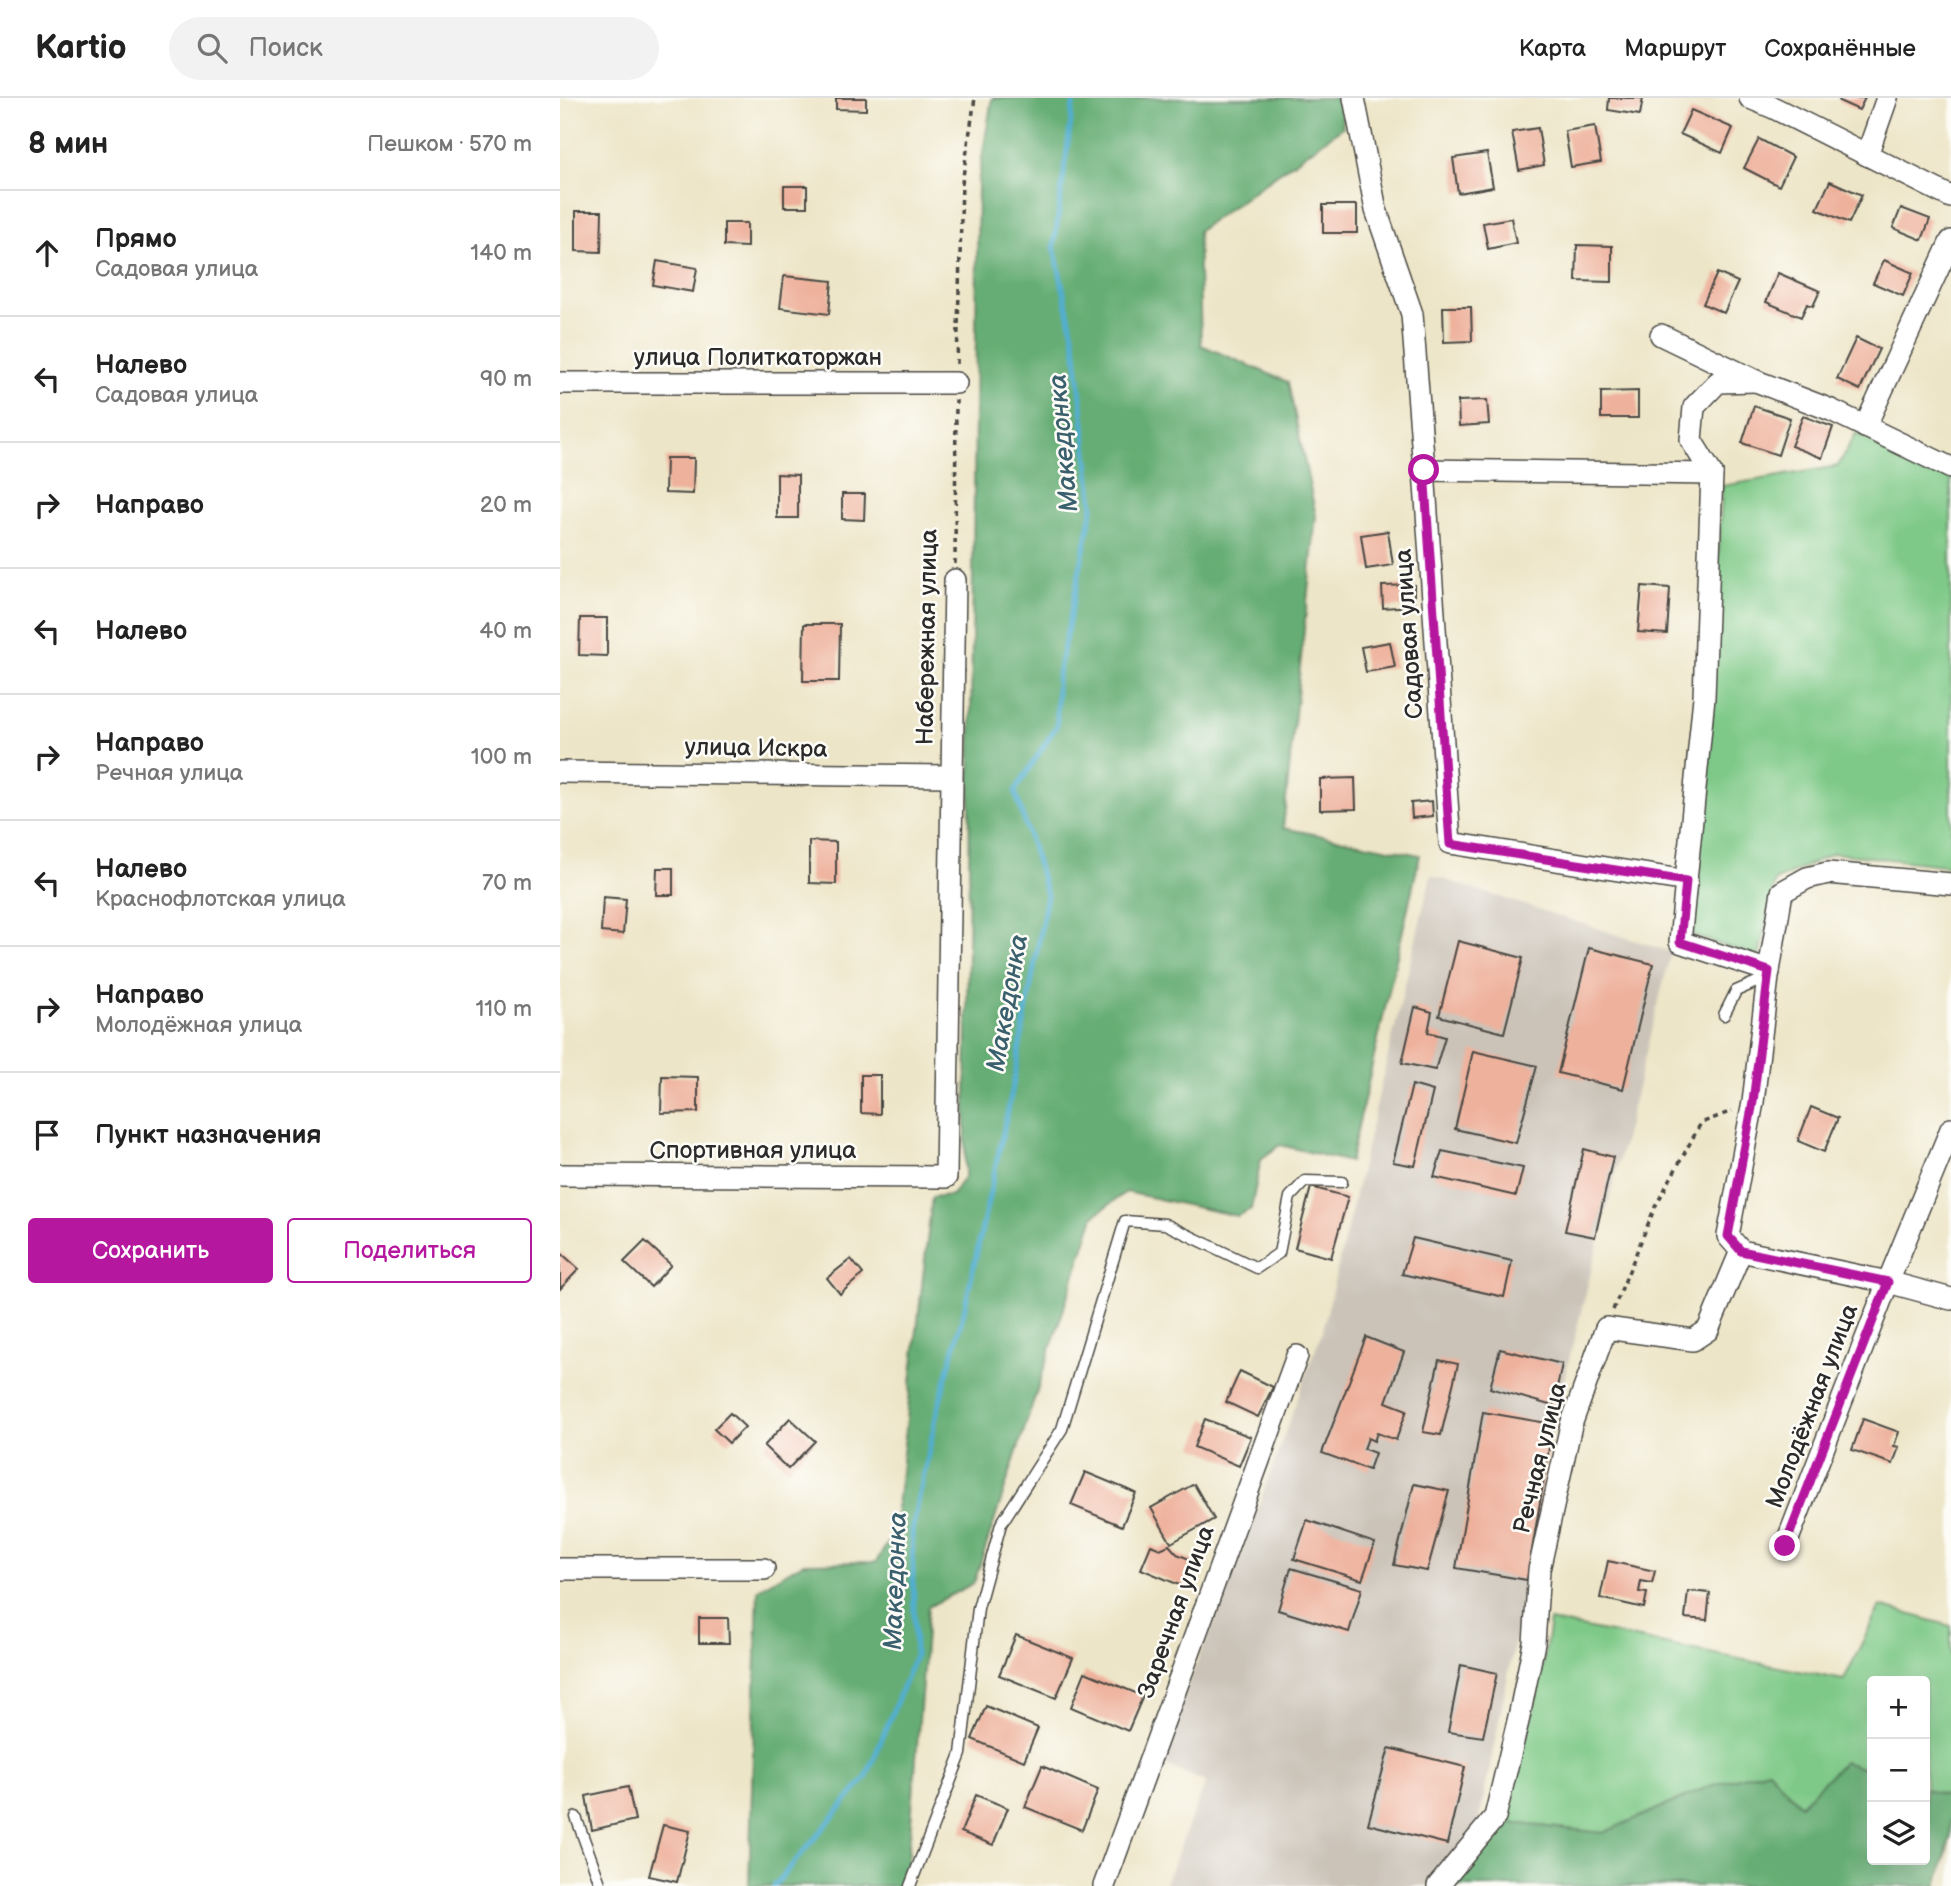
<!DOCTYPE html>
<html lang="ru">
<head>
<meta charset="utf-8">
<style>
  body { margin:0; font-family:"Balsamiq Sans",sans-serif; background:#f2f2f2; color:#222 }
  .controls { position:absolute; right:21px; bottom:21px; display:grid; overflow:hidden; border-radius:7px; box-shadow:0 7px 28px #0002 }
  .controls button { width:63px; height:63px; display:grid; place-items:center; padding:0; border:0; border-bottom:2px solid #e0e0e0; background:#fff; color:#222; font:35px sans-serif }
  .stop { position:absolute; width:21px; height:21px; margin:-16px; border:5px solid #b5179e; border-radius:50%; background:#fff }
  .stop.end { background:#b5179e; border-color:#fff; box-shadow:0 2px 7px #0008 }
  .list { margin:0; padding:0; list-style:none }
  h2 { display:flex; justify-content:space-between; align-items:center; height:91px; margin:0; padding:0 28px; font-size:30px }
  h2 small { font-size:23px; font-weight:400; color:#767676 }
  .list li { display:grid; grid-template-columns:46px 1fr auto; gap:21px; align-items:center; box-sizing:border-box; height:126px; padding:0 28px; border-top:2px solid #e0e0e0 }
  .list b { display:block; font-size:26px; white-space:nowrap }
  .list p { margin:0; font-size:23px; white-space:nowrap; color:#767676 }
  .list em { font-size:23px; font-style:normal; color:#767676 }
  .actions { display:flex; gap:14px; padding:21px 28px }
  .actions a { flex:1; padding:16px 0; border:2px solid #b5179e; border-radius:7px; text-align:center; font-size:24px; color:#b5179e }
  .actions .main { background:#b5179e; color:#fff }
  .icon { flex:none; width:38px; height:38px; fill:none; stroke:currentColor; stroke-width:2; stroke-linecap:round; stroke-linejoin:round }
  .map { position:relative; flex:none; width:1391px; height:1788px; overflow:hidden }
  header { display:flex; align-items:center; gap:42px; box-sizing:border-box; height:98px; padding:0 35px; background:#fff; border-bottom:2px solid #e0e0e0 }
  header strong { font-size:33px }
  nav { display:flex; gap:38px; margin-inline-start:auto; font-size:24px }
  .search { width:490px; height:63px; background:#f2f2f2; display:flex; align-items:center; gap:18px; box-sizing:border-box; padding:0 24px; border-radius:38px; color:#767676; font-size:26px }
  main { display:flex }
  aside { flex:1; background:#fff }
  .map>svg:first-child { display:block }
</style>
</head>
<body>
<header>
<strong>Kartio</strong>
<div class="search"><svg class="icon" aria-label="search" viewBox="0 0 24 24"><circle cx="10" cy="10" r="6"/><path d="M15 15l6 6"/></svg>Поиск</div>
<nav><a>Карта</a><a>Маршрут</a><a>Сохранённые</a></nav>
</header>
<main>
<aside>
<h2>8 мин<small>Пешком · 570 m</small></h2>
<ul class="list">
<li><svg class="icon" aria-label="ahead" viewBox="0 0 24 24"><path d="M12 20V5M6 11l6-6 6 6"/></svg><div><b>Прямо</b><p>Садовая улица</p></div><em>140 m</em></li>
<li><svg class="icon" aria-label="left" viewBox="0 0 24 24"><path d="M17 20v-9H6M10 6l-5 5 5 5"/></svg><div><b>Налево</b><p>Садовая улица</p></div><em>90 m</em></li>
<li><svg class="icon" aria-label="right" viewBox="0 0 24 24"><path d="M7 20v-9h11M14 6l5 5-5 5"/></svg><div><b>Направо</b></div><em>20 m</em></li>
<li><svg class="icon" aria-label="left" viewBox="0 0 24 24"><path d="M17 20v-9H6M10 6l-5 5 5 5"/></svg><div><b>Налево</b></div><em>40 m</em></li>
<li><svg class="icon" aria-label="right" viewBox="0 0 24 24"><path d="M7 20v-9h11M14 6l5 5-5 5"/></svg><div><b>Направо</b><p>Речная улица</p></div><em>100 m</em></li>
<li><svg class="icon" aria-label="left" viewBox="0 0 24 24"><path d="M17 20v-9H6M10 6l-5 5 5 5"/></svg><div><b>Налево</b><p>Краснофлотская улица</p></div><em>70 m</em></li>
<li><svg class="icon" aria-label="right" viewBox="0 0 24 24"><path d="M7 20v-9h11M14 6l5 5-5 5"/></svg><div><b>Направо</b><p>Молодёжная улица</p></div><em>110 m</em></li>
<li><svg class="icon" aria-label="arrive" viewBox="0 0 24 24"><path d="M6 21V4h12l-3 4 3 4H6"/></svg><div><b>Пункт назначения</b></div></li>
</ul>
<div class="actions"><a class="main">Сохранить</a><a>Поделиться</a></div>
</aside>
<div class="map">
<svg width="1391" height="1788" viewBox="0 0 1391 1788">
  <rect width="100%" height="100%" fill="#fdfcf7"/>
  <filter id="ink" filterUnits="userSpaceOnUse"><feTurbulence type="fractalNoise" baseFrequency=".0143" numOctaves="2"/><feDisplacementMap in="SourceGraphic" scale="14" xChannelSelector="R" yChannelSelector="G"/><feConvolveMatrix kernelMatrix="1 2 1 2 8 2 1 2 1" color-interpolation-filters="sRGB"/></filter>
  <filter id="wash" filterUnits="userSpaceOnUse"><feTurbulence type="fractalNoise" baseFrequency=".00686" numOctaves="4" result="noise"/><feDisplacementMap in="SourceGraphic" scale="28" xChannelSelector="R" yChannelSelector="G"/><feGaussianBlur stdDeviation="1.57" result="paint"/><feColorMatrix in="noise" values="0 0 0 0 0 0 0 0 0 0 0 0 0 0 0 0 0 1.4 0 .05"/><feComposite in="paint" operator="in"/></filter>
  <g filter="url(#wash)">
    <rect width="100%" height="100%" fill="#ede5c7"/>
    <!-- industrial -->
    <path fill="#cbc3b8" d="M871 777 1111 854 993 1326 967 1482 919 1723 870 1788H604L646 1684 596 1664 679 1461 763 1231Z"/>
    <!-- green -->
    <g fill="#7ec987" stroke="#547a59" stroke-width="2">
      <path d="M1296 335 1391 379V768L1273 755 1215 783 1199 859 1131 837 1149 655 1162 388 1278 368Z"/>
      <path d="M1320 1508 1391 1528V1700L1365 1691V1583H1312V1674L1284 1664 1240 1707 1208 1672 1150 1688 1043 1735 943 1724C961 1657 981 1591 990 1523L1284 1582Z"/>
    </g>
    <!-- forest -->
    <g fill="#66ad74" stroke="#486c50" stroke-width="2">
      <path d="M432 0H779L783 29 638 133 641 247 728 284 756 418 723 730 860 757 790 1064 720 1047 701 1061 691 1111 677 1118 566 1094 534 1118 414 1485 368 1509 346 1788H189L198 1491 243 1465 316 1464 334 1435 372 1099 392 1097 405 1078 418 84Z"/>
      <path d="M1284 1664 1312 1674V1762H1365V1691L1391 1700V1737L1377 1788H894L943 1724 1043 1735 1150 1688 1208 1672 1240 1707Z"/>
    </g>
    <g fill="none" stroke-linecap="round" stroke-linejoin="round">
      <!-- stream -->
      <path stroke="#51aed0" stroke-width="5" d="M214 1788 306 1680 355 1558 352 1433 377 1314 404 1213 452 993 487 797 455 693 497 627V581L533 409 515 246 494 148 514 0"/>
    </g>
    <g id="blocks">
      <!-- building -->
      <g fill="#eeb19b">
        <path d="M276 0H306V12L276 11Z"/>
        <path d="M1049 0H1083L1080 17 1048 12Z"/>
        <path d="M1281 0H1305L1299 12 1279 3Z"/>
        <path d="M1131 12 1173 30 1162 55 1120 36Z"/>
        <path d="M1035 28 1041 64 1011 69 1005 33Z"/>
        <path d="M978 30 984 67 959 72 952 34Z"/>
        <path d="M1199 41 1233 59 1219 88 1184 70Z"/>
        <path d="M927 55 933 89 898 95 893 60Z"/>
        <path d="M1270 83 1302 97 1289 125 1257 111Z"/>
        <rect x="224" y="88" width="23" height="21"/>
        <rect x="763" y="107" width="34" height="28"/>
        <path d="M1341 110 1370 121 1362 142 1333 130Z"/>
        <path d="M16 113H42L41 154 16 153Z"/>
        <path d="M951 120 956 145 928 151 923 125Z"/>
        <path d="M164 125H187V149L164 148Z"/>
        <path d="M1017 147 1052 148V184L1016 183Z"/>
        <path d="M1324 162 1353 175 1343 198 1313 185Z"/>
        <path d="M97 163 137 170 133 194 93 187Z"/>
        <path d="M1157 175 1178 184 1164 215 1143 206Z"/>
        <path d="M1218 175 1260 193 1253 208 1247 206 1241 219 1206 204Z"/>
        <path d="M224 178 272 183 269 216 220 210Z"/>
        <path d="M883 209H911L912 243 884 244Z"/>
        <path d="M1296 240 1319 251 1300 292 1277 281Z"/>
        <path d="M1078 293V320H1041V294Z"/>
        <path d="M927 302 929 326 899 328 898 303Z"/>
        <path d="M1194 308 1230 320 1218 357 1182 345Z"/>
        <path d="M1243 318 1273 329 1262 360 1231 348Z"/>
        <path d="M106 360H134L133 396 105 395Z"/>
        <path d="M217 376 238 377V420H217Z"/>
        <path d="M282 396H305L304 422 282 421Z"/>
        <path d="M828 433 833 467 806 471 801 437Z"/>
        <path d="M854 487V508L823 510 822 488Z"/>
        <path d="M1082 488 1110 490 1107 536 1078 534Z"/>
        <path d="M20 520H47V558L19 557Z"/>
        <path d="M244 526H280L279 583H243Z"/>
        <path d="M830 544 835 569 806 574 801 549Z"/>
        <path d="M795 680 796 711 760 712V681Z"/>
        <path d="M872 703 873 718 852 720 851 705Z"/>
        <path d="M249 743 276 744V786L249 785Z"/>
        <path d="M97 770H113V797H96Z"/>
        <path d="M43 799 66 801 63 836 41 834Z"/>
        <path d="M898 843 963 860 944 935 879 918Z"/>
        <path d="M1029 850 1093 866 1063 991 998 975Z"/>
        <path d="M855 909 872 914 868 934 885 939 875 972 842 965Z"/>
        <path d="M913 953 977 968 956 1045 895 1031Z"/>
        <path d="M301 977H320V1016L301 1015Z"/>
        <path d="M102 978 138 979V1014L101 1015Z"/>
        <path d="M852 987 873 993 855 1068 833 1064Z"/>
        <path d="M1251 1009 1278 1020 1264 1054 1238 1043Z"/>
        <path d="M1024 1051 1053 1059 1035 1139 1005 1133Z"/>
        <path d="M882 1053 963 1070 956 1098 874 1079Z"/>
        <path d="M751 1089 788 1099 771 1160 735 1150Z"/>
        <path d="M853 1140 952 1163 944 1199 842 1176Z"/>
        <path d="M85 1143 111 1167 91 1189 64 1164Z"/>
        <path d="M0 1154 19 1171 0 1191Z"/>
        <path d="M291 1161 303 1176 280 1196 267 1180Z"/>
        <path d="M806 1239 844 1254 826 1304 847 1312 836 1342 817 1335 814 1343 808 1340 804 1351 815 1355 809 1372 762 1355Z"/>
        <path d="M940 1251 1002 1266 993 1308 930 1290Z"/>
        <path d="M879 1262 898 1266 881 1337 863 1334Z"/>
        <path d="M680 1273 713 1289 698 1319 666 1304Z"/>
        <path d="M923 1314 993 1326 967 1482 896 1470Z"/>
        <path d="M170 1315 185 1329 169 1345 154 1331Z"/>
        <path d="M230 1320 255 1343 228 1371 204 1348Z"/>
        <path d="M645 1321 691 1339 679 1368 634 1349Z"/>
        <path d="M1303 1321 1339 1334 1334 1348 1339 1349 1333 1366 1292 1352Z"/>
        <path d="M525 1374 576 1395 562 1428 511 1407Z"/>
        <path d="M634 1386 654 1421 611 1445 591 1410Z"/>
        <path d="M854 1386 889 1393 867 1473 834 1467Z"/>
        <path d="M747 1422 815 1445 802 1482 734 1461Z"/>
        <path d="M591 1447 600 1451 609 1447 617 1456 634 1463 624 1489 581 1471Z"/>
        <path d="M1048 1463 1095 1473 1092 1485 1081 1483 1079 1494 1087 1495 1084 1510 1040 1500Z"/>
        <path d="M731 1470 802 1491 789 1534 718 1512Z"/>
        <path d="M1128 1493 1150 1495 1147 1522 1125 1520Z"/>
        <path d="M139 1520H168L169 1545H139Z"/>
        <path d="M456 1537 513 1560 496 1600 439 1577Z"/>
        <path d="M901 1567 937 1575 923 1639 888 1634Z"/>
        <path d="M525 1574 583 1598 568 1633 511 1609Z"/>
        <path d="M426 1608 478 1630 464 1663 412 1641Z"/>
        <path d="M829 1650 905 1669 887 1746 808 1726Z"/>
        <path d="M482 1668 538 1692 522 1732 465 1709Z"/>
        <path d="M68 1689 75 1722 32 1732 26 1698Z"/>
        <path d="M416 1697 448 1710 433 1747 401 1734Z"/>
        <path d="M103 1727 130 1733 117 1784 89 1778Z"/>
      </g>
    </g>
  </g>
  <g filter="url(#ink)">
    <use href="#blocks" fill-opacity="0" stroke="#484742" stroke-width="2"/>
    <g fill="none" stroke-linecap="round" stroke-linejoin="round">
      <defs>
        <g id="service">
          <path d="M1164 917 1176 893 1208 879"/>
          <path d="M16 1719 41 1788"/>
          <path d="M350 1788 401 1656 418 1510 441 1426 502 1331 565 1123 605 1126 697 1170 719 1155 730 1099 745 1083 782 1084"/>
        </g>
        <g id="minor">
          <path d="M794 0 816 112 852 216 864 372"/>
          <path d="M1190 0 1214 10 1391 99"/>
          <path d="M1307 57 1327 0"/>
          <path d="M1101 237 1196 283 1271 312 1391 370"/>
          <path d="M1196 283 1158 284 1134 309 1131 342 1152 376 1144 599 1120 844 1209 873"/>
          <path d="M0 285H396"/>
          <path d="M1305 329 1391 143"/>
          <path d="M0 674 391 678"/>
          <path d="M1127 783 890 745 864 372 1152 376"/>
          <path d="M0 1077 386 1079 395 482"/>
          <path d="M1181 1153 1328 1184 1391 1201"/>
          <path d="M1225 1449 1328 1184 1391 1031"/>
          <path d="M0 1471H204"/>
          <path d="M544 1788 737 1258"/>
          <path d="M878 1788 935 1719 959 1619 974 1545 979 1472 1011 1327 1046 1230 1133 1242 1148 1232 1181 1153 1168 1138 1193 1004 1208 879 1222 794 1247 780 1268 775 1391 786"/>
        </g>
      </defs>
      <!-- service casing -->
      <use href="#service" stroke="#484742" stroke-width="13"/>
      <!-- minor casing -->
      <use href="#minor" stroke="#484742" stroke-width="24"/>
      <!-- path -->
      <g stroke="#484742" stroke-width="3.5" stroke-dasharray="5 5" stroke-linecap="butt">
        <path d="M397 266 402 85 415 0"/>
        <path d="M395 466 396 302"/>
        <path d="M1053 1212 1095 1109 1141 1025 1172 1013"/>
      </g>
      <!-- service -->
      <use href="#service" stroke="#fff" stroke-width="10"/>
      <!-- minor -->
      <use href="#minor" stroke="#fff" stroke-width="21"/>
    </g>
  </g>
  <g fill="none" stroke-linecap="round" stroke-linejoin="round" filter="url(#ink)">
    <!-- route -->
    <path stroke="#b5179e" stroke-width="9" d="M864 372 890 746 1126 783 1120 844 1209 873 1193 1004 1168 1138 1181 1153 1328 1184 1225 1448"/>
  </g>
  <g text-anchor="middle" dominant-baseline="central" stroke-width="5" stroke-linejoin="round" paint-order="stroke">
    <!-- street labels -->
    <g font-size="24" fill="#2b2b2b" stroke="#fdfcf7">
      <text x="198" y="259">улица Политкаторжан</text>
      <text transform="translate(849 536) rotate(-94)">Садовая улица</text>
      <text transform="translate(367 539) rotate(-89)">Набережная улица</text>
      <text transform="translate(196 650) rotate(1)">улица Искра</text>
      <text x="193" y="1052">Спортивная улица</text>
      <text transform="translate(1252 1308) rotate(-69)">Молодёжная улица</text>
      <text transform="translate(980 1360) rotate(-76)">Речная улица</text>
      <text transform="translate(616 1514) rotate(-70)">Заречная улица</text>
    </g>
    <!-- water labels -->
    <g font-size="26" font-style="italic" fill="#3a5f6d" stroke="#fdfcf7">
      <text transform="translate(504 345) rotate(-95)">Македонка</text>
      <text transform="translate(448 905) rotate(-80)">Македонка</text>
      <text transform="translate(336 1483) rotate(-88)">Македонка</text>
    </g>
  </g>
</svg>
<div class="controls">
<button>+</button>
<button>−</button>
<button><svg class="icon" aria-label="layers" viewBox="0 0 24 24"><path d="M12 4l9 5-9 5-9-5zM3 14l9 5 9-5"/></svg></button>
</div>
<div class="stop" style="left:864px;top:372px"></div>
<div class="stop end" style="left:1225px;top:1448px"></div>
</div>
</main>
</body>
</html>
